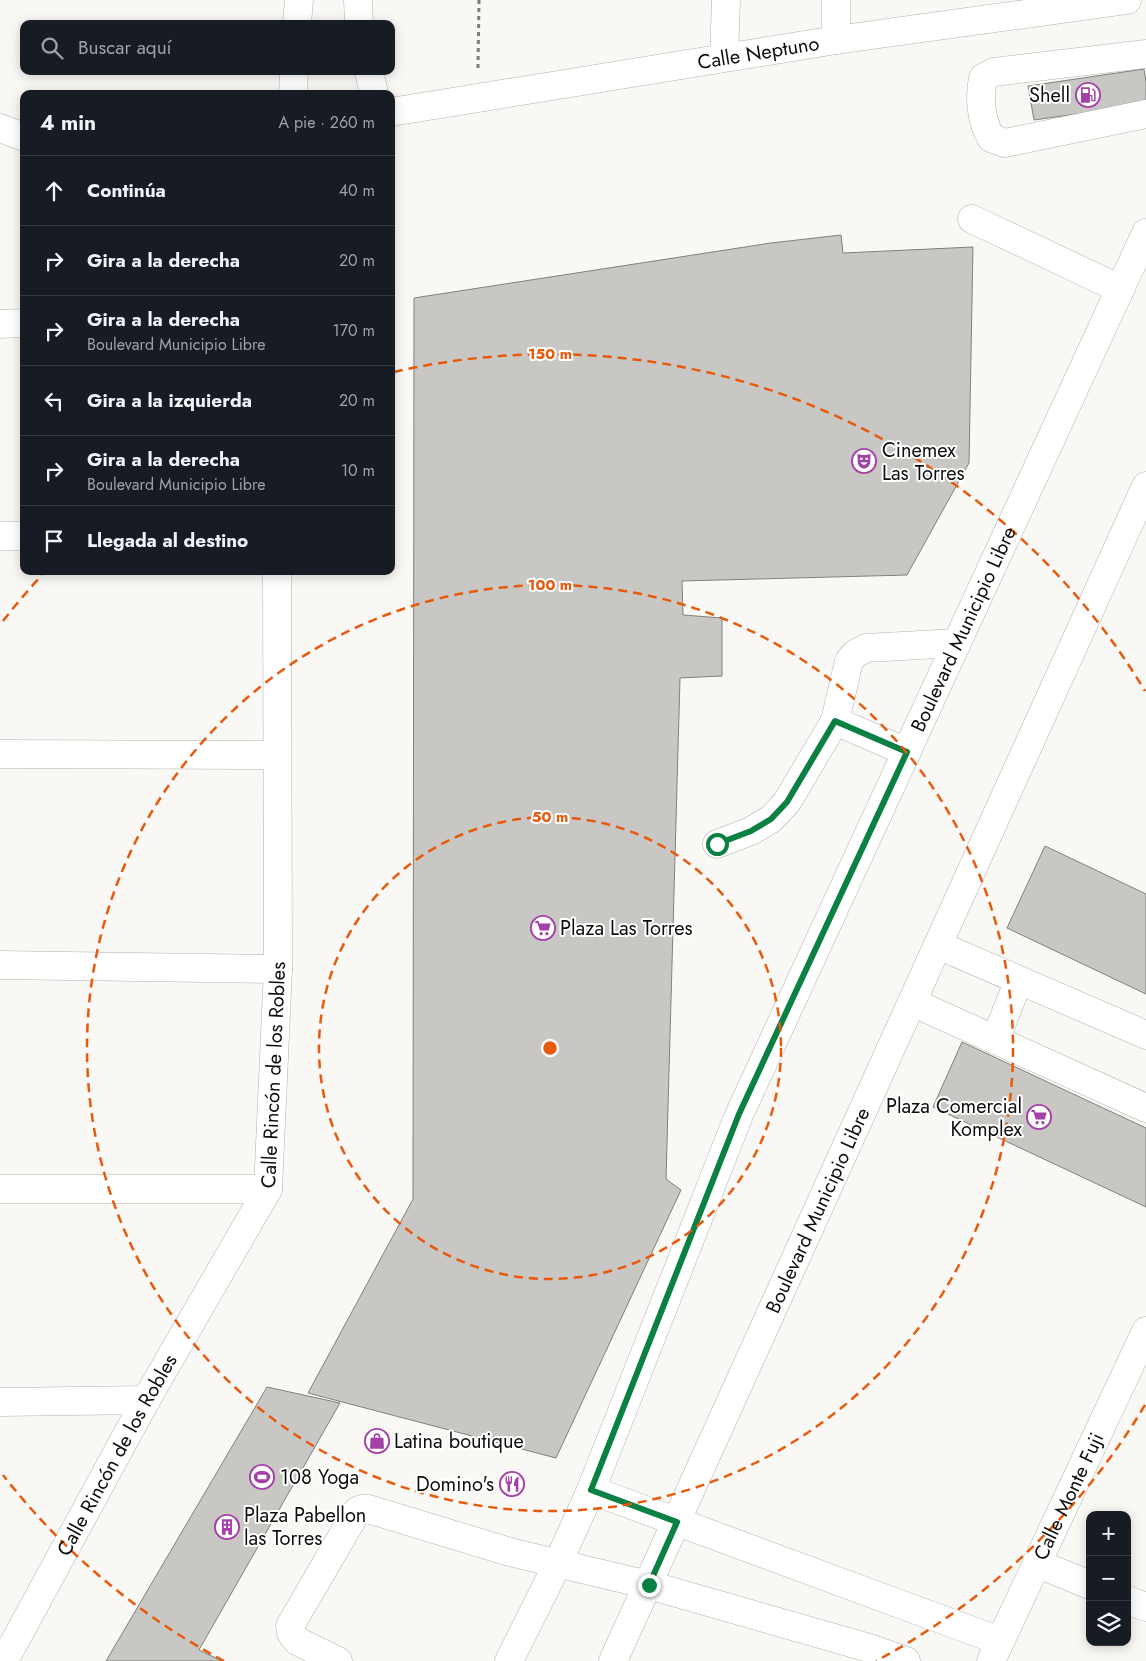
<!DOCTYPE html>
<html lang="es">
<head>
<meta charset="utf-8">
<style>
  body { margin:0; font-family:Jost,sans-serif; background:#242831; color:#f1f3f6 }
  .controls { position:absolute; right:15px; bottom:15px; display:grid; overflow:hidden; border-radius:10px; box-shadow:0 2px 12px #0003 }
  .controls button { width:45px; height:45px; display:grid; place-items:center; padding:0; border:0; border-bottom:1px solid #363941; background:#171b24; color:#f1f3f6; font:25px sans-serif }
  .stop { position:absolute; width:15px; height:15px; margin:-11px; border:4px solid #0b8043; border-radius:50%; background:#fff }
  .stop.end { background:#0b8043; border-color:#fff; box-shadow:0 1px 5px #0008 }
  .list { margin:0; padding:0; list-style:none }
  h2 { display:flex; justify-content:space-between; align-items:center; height:65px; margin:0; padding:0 20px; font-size:21px }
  h2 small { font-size:16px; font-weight:400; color:#9ea1a6 }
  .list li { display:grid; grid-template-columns:32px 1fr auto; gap:15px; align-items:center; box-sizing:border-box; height:70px; padding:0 20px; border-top:1px solid #363941 }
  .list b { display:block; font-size:19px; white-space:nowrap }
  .list p { margin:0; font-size:16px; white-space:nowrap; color:#9ea1a6 }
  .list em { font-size:16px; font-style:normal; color:#9ea1a6 }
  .icon { flex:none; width:28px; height:28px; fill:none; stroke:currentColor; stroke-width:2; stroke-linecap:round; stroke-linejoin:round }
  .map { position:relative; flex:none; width:1146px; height:1661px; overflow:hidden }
  .search { position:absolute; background:#171b24; box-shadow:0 2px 12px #0003; left:20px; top:20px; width:375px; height:55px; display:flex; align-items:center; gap:12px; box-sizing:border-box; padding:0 18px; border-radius:10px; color:#9ea1a6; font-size:19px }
  .panel { position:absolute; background:#171b24; box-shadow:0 2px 12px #0003; left:20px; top:90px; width:375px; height:485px; border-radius:10px }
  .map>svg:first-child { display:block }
</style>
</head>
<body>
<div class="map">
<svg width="1146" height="1661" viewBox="0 0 1146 1661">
  <rect width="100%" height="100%" fill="#f9f8f4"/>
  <!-- building -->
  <g fill="#c8c7c4" stroke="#82807d">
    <path d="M1144 69 1146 82V104L1034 120 1028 86Z"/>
    <path d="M841 235 843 253 973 247 969 463 907 575 682 581 683 615 722 618V676L680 678 666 1179 681 1190 556 1458 308 1393 413 1199 414 298 771 243Z"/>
    <path d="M1045 846 1146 894V994L1007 928Z"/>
    <path d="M962 1042 1146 1128V1207L933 1107Z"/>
    <path d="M267 1387 340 1403 199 1650 222 1661H106Z"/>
  </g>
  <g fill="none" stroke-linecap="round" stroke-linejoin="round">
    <defs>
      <g id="minor">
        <path d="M358 0 359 24"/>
        <path d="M836 0V40"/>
        <path d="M297 24 299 0"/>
        <path d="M1146 54 994 72 983 78C979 98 981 120 991 138L1005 143 1146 114"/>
        <path d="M724 57 726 0"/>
        <path d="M369 71 374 94"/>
        <path d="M293 94 294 71"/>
        <path id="s1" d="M391 112 836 40 1127 0"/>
        <path d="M0 128 24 137"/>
        <path d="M972 219 1120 289"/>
        <path d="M0 324 24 323"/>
        <path d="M0 536H24"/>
        <path d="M907 752 835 721 849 661 855 654 866 648 957 643"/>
        <path d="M0 754 277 755"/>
        <path d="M717 844 751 831 771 819 787 802 835 721"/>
        <path d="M938 945 1146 1035"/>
        <path d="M0 965 278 969"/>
        <path d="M912 1002 1146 1108"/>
        <path d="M995 1040 1019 980"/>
        <path d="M0 1189H268"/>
        <path d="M0 1402 146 1400"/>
        <path d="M591 1490 1000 1641"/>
        <path d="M1036 1563 1090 1585"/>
        <path d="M1127 1600 1146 1607"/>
        <path id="s2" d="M4 1661 146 1400 268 1189 278 969 277 571"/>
        <path d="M338 1661 297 1641 291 1633 290 1626 357 1511 362 1509H368L510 1552 649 1585 869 1648 906 1661"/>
        <path id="s3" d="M991 1661 1146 1331"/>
      </g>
      <g id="major">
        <path id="s4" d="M509 1661 558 1563 591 1490 739 1115 1146 233"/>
        <path id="s5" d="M613 1661 1146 486"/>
      </g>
    </defs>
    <!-- minor casing -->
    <use href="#minor" stroke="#b1b0ad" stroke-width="29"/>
    <!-- major casing -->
    <use href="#major" stroke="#b1b0ad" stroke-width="29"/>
    <!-- path -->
    <path stroke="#7e7e7b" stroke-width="3" stroke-dasharray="4 4" stroke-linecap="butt" d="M478 68 479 0"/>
    <!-- minor -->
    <use href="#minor" stroke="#fff" stroke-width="28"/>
    <!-- major -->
    <use href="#major" stroke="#fff" stroke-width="28"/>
  </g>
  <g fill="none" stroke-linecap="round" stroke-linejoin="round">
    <!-- route -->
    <path stroke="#0b8043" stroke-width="6" d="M649 1585 677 1522 591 1490 739 1114 907 752 835 721 787 802 771 819 751 831 717 844"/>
  </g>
  <!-- distance rings -->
  <g fill="none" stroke="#e8590c" stroke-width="2.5" stroke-dasharray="9 6">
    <circle cx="550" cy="1048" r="231"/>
    <circle cx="550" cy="1048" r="463"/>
    <path d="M1145 1405A694 694 0 0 1 876 1661M224 1661A694 694 0 0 1 3 1475M3 621A694 694 0 0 1 42 575M394 372A694 694 0 0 1 1145 691"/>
  </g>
  <!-- icons -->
  <defs>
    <symbol id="fuel-ring" viewBox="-11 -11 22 22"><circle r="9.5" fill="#fff" stroke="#a341a8" stroke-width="1.5"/><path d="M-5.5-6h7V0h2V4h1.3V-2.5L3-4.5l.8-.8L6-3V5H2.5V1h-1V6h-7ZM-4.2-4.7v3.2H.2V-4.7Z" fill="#a341a8"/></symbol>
    <symbol id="theatre-ring" viewBox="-11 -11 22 22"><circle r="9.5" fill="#fff" stroke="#a341a8" stroke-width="1.5"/><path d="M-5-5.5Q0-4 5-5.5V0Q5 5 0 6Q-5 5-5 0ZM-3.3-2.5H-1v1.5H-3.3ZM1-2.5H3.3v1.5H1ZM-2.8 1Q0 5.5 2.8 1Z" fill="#a341a8"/></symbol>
    <symbol id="supermarket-ring" viewBox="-11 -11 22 22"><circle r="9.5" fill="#fff" stroke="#a341a8" stroke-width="1.5"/><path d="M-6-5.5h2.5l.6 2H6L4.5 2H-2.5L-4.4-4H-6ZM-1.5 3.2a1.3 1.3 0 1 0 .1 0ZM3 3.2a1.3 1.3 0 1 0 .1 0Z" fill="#a341a8"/></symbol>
    <symbol id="shop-ring" viewBox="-11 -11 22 22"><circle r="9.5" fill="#fff" stroke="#a341a8" stroke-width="1.5"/><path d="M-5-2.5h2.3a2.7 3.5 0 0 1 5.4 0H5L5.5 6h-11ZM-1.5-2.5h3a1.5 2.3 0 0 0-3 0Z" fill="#a341a8"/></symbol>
    <symbol id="stadium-ring" viewBox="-11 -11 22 22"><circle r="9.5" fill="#fff" stroke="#a341a8" stroke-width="1.5"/><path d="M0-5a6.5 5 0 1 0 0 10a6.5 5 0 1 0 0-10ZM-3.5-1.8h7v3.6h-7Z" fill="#a341a8"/></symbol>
    <symbol id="restaurant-ring" viewBox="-11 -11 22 22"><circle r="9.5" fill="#fff" stroke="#a341a8" stroke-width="1.5"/><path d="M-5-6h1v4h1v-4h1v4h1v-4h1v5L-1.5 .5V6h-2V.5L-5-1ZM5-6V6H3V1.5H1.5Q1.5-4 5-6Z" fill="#a341a8"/></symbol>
    <symbol id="building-ring" viewBox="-11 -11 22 22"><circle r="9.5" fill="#fff" stroke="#a341a8" stroke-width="1.5"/><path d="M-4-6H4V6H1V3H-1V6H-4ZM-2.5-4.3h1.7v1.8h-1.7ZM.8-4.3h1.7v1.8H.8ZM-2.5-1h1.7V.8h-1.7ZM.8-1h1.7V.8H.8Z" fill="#a341a8"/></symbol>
  </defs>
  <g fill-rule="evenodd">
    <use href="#fuel-ring" x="1074" y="81" width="28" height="28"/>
    <use href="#theatre-ring" x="850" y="447" width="28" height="28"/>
    <use href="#supermarket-ring" x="529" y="914" width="28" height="28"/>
    <use href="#supermarket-ring" x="1025" y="1103" width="28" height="28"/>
    <use href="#shop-ring" x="363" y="1427" width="28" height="28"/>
    <use href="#stadium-ring" x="248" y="1463" width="28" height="28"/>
    <use href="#restaurant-ring" x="498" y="1470" width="28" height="28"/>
    <use href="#building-ring" x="213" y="1513" width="28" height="28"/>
  </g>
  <g text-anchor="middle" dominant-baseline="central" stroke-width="4" stroke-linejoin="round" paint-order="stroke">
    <!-- street labels -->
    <g font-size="20" fill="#0d0d0c" stroke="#fff">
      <text stroke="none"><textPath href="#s1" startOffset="372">Calle Neptuno</textPath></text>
      <text stroke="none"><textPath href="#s4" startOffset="1128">Boulevard Municipio Libre</textPath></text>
      <text stroke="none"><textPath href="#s2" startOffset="655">Calle Rincón de los Robles</textPath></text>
      <text stroke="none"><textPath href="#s5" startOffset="495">Boulevard Municipio Libre</textPath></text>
      <text stroke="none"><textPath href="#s2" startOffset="235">Calle Rincón de los Robles</textPath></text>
      <text stroke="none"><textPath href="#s3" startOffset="182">Calle Monte Fuji</textPath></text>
    </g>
    <!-- poi labels -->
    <g font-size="20" fill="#0d0d0c" stroke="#fff" text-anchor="start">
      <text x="1070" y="95" text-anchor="end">Shell</text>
      <text x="882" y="450">Cinemex<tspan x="882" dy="23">Las Torres</tspan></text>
      <text x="560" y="928">Plaza Las Torres</text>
      <text x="1022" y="1106" text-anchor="end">Plaza Comercial<tspan x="1022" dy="23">Komplex</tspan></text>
      <text x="394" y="1441">Latina boutique</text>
      <text x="280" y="1477">108 Yoga</text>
      <text x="494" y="1484" text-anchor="end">Domino's</text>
      <text x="244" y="1515">Plaza Pabellon<tspan x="244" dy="23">las Torres</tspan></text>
    </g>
  </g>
  <circle cx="550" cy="1048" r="8" fill="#e8590c" stroke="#fff" stroke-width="2.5"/>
  <g font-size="15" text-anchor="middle" font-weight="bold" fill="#e8590c" stroke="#fff" stroke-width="4" stroke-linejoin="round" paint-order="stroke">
    <text x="550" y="359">150 m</text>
    <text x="550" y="590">100 m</text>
    <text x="550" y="822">50 m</text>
  </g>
</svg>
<div class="controls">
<button>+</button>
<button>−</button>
<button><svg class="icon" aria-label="layers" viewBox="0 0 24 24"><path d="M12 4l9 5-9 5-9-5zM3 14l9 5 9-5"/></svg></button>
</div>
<div class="stop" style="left:717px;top:844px"></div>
<div class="stop end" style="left:649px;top:1585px"></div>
<div class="search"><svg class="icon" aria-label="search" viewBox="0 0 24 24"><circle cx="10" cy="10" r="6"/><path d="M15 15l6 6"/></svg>Buscar aquí</div>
<section class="panel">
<h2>4 min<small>A pie · 260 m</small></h2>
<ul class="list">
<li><svg class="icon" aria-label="ahead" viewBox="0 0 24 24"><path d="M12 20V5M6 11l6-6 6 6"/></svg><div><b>Continúa</b></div><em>40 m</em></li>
<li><svg class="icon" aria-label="right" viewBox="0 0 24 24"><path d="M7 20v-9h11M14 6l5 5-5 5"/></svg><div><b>Gira a la derecha</b></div><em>20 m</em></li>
<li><svg class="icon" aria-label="right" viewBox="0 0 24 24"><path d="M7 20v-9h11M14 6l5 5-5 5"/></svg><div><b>Gira a la derecha</b><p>Boulevard Municipio Libre</p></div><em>170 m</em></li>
<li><svg class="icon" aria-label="left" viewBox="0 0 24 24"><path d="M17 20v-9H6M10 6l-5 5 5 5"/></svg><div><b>Gira a la izquierda</b></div><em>20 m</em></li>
<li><svg class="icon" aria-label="right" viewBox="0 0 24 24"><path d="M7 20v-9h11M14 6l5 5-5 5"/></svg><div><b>Gira a la derecha</b><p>Boulevard Municipio Libre</p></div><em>10 m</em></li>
<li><svg class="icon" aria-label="arrive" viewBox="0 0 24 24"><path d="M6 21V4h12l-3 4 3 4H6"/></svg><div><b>Llegada al destino</b></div></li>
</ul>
</section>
</div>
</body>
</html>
